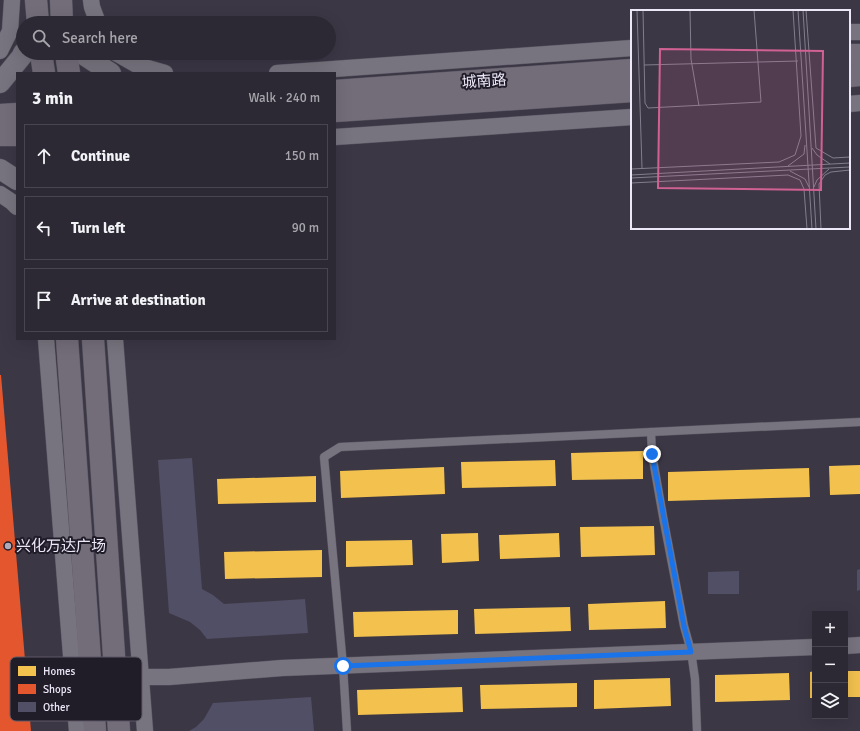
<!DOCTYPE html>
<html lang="en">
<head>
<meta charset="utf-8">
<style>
  body { margin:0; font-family:Signika,"Noto Sans SC",sans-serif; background:#393540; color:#f1f3f6 }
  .controls { position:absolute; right:12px; bottom:12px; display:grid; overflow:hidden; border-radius:0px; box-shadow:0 4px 16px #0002 }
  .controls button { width:36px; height:36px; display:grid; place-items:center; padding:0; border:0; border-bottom:1px solid #48454f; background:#2d2934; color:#f1f3f6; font:20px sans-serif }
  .stop { position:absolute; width:12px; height:12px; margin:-9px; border:3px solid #1a73e8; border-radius:50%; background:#fff }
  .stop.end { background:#1a73e8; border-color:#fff; box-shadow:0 1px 4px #0008 }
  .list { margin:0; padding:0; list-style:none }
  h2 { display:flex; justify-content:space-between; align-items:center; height:52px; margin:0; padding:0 16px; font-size:17px }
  h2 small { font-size:13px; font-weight:400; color:#a7a6ac }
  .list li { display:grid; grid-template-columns:26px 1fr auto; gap:12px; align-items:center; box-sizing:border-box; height:64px; margin:0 8px 8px; padding:0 8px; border:1px solid #48454f; border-radius:0px }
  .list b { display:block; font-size:15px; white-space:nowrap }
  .list em { font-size:13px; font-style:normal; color:#a7a6ac }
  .icon { flex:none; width:22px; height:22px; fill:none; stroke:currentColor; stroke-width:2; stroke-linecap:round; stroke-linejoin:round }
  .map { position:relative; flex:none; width:860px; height:731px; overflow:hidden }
  .search { position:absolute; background:#2d2934; box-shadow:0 4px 16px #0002; left:16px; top:16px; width:320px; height:44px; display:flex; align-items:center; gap:10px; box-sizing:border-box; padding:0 14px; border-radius:22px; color:#a7a6ac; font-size:15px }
  .panel { position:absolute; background:#2d2934; box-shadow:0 4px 16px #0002; left:16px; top:72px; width:320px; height:268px; border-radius:0px }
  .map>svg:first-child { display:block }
</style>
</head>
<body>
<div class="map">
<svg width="860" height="731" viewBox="0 0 860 731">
  <rect width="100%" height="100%" fill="#3c3745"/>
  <!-- homes -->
  <g fill="#f2c14e">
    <path d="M643 451V479L572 480 571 453Z"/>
    <path d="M555 460 556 486 462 488 461 462Z"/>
    <path d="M860 465V494L830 495 829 466Z"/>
    <path d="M444 467 445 494 341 498 340 471Z"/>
    <path d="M809 468 810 497 668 501V472Z"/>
    <path d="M316 476V502L218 504 217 479Z"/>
    <path d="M654 526 655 555 581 557 580 527Z"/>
    <path d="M478 533 479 561 442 563 441 534Z"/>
    <path d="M559 533 560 557 500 559 499 535Z"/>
    <path d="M412 540 413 565 346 567V541Z"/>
    <path d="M322 550V577L225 579 224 552Z"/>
    <path d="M665 601 666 628 589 630 588 604Z"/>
    <path d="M570 607 571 631 475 634 474 609Z"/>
    <path d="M458 610V634L354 637 353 612Z"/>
    <path d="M815 671V698H810V672Z"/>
    <rect x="845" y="671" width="15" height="26"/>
    <path d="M789 673 790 700 715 702V675Z"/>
    <path d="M670 678 671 706 594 709V680Z"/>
    <path d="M577 683V707L481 709 480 685Z"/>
    <path d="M462 687 463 712 358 715 357 690Z"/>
  </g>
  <!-- shops -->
  <path fill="#e4572e" d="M0 375H1L31 731H0Z"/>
  <!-- building -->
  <g fill="#514f65">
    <path d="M192 458 202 589 213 595 224 604 305 599 308 633 207 639 200 630 190 622 169 613 158 460Z"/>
    <path d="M860 569V590L857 591V570Z"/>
    <path d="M739 571V594H708V572Z"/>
    <path d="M311 697 314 731H189L196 727 204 719 213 703Z"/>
  </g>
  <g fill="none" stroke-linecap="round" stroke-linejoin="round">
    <defs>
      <g id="service">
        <path d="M651 432 652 454 664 522 684 626 691 651 695 679 697 731"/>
        <path d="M347 731 343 666 324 457 340 447 860 422"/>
      </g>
      <g id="minor">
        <path d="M91 0 92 7 98 23"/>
        <path d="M849 32H860"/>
        <path d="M0 51 10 31 12 0"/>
        <path d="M116 53 137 65 165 73"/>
        <path d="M277 73 632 48"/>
        <path d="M849 104 860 103"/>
        <path d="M335 137 632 117"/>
        <path d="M0 194 12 202 17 207"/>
        <path d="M46 339 77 731"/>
        <path d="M115 339 145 731"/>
        <path d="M845 646 860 645"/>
        <path d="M115 677H169L282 668 815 647"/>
      </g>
      <g id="tertiary">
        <path d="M83 53 85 56 111 73"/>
        <path d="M0 83 22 56 23 53"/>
        <path d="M0 169 17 180"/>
      </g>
      <g id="secondary">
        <path d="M36 0 38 23"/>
        <path d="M61 0 62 23"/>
        <path d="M41 53 44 73"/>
        <path d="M66 53 69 73"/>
        <path d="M849 55H860"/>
        <path d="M849 76 860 75"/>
        <path d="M335 91 632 70"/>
        <path d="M335 111 632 91"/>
        <path d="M0 115 17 114"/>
        <path d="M0 135H17"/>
        <path d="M67 339 95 731"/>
        <path d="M93 339 119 731"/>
      </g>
    </defs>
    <!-- service casing -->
    <use href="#service" stroke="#585460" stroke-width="9"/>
    <!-- minor casing -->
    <use href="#minor" stroke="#585460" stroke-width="17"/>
    <!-- tertiary casing -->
    <use href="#tertiary" stroke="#585460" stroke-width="21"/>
    <!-- secondary casing -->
    <use href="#secondary" stroke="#585460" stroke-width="23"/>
    <!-- service -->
    <use href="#service" stroke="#78747f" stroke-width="8"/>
    <!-- minor -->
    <use href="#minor" stroke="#78747f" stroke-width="16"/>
    <!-- tertiary -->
    <use href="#tertiary" stroke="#78747f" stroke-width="20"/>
    <!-- secondary -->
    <use href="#secondary" stroke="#736d7a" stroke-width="22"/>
  </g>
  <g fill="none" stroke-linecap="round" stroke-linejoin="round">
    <!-- route -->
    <path stroke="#1a73e8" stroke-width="5" d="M343 666 691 652 684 626 652 454"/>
  </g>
  <!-- markers -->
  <circle fill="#afaab9" stroke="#201c28" stroke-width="1.5" cx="8" cy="546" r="4"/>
  <g text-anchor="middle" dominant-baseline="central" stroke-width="4" stroke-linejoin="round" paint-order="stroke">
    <!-- street labels -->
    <g font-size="15" fill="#ede8f8" stroke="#201c28">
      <text transform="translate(484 81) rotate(-4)">城南路</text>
    </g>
    <!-- poi labels -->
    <g font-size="15" fill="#ede8f8" stroke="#201c28" text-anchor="start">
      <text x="16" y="546">兴化万达广场</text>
    </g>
  </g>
  <!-- overview -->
  <g transform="translate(631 10)">
    <rect width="219" height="219" fill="#3c3745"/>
    <path fill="none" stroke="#837e8d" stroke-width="1" d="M6 0 11 158M12 0 14 93 17 98 130 92 123 0M59 0 60 49 68 96M167 0 181 219M172 0 185 219M175 0 185 138 202 148 219 147M13 55 167 51M181 138 186 145 199 154M157 156 173 144 174 135M0 159 148 152 164 145 170 126 162 0M159 161 174 169 178 177M0 165 219 153M0 168 219 157M0 173 157 165 169 170 173 179 176 219M183 177 186 170 198 159M190 219 188 174 194 165 200 162 219 160"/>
    <path fill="#d16192" fill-opacity="0.15" stroke="#d16192" stroke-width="2" d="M29 39 192 41 190 180 27 178Z"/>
    <rect width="219" height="219" fill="none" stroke="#ede8f8" stroke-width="2"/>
  </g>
  <!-- legend -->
  <rect x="10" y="657" width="132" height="64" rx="6" fill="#201c28" stroke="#5e5966" stroke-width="1"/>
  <rect x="18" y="666" width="18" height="10" fill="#f2c14e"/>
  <rect x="18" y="684" width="18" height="10" fill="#e4572e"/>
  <rect x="18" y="702" width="18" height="10" fill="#514f65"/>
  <g font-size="11" fill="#ede8f8">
    <text x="43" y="675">Homes</text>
    <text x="43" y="693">Shops</text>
    <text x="43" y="711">Other</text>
  </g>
</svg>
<div class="controls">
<button>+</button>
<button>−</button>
<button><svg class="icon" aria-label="layers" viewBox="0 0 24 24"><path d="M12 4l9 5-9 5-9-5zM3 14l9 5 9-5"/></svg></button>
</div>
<div class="stop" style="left:343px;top:666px"></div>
<div class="stop end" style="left:652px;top:454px"></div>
<div class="search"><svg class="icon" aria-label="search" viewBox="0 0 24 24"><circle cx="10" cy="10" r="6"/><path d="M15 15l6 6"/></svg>Search here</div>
<section class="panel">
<h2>3 min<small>Walk · 240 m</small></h2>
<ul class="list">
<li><svg class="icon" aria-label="ahead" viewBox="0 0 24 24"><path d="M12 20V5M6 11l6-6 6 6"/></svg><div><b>Continue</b></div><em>150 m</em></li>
<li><svg class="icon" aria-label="left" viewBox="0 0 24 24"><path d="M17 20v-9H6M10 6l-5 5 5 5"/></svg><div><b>Turn left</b></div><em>90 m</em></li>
<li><svg class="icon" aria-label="arrive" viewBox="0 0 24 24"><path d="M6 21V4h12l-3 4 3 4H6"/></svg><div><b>Arrive at destination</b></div></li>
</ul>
</section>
</div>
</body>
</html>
